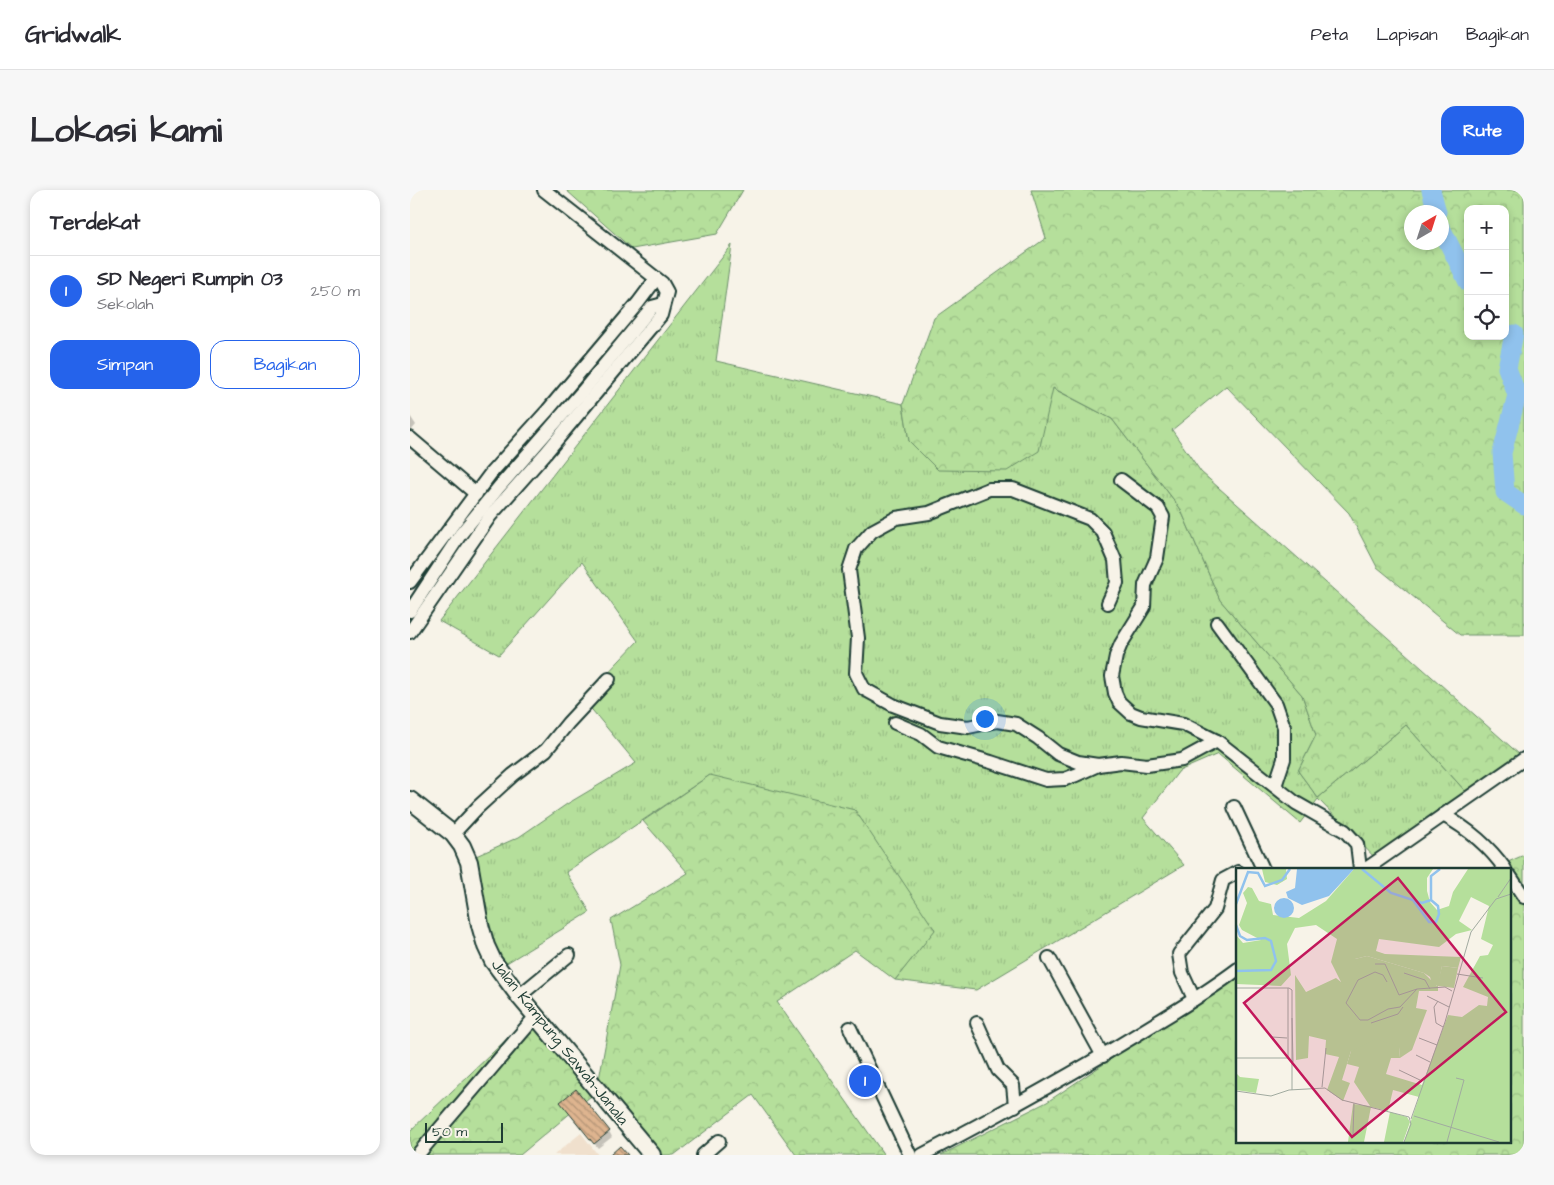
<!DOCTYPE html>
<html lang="id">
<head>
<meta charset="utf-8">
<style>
  body { margin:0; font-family:"Architects Daughter",sans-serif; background:#f7f7f7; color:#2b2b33 }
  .controls { position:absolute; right:15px; top:15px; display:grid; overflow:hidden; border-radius:10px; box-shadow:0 2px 8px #0003 }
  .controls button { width:45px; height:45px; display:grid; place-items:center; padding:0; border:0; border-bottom:1px solid #e1e1e2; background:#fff; color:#2b2b33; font:25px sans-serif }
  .compass { position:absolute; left:994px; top:15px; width:45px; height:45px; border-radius:50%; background:#fff; box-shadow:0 2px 8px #0003; rotate:39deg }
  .scale { position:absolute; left:15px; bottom:12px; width:78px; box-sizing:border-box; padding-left:5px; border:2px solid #1f3d34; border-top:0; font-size:14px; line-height:18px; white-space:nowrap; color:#1f3d34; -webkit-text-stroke:4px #f7f3e8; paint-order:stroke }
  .you { position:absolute; left:574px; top:528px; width:18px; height:18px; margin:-12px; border:4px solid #fff; border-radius:50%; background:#1a73e8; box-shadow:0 0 0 8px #1a73e833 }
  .badge { display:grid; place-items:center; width:32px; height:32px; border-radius:50%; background:#2563eb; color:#fff; font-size:16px; font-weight:700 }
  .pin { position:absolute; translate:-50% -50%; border:2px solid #fff; box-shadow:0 1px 5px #0006 }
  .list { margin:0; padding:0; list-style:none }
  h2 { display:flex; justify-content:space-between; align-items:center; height:65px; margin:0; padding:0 20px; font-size:21px }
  h2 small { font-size:16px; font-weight:400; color:#7c7c81 }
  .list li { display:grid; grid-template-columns:32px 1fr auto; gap:15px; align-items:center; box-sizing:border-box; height:70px; padding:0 20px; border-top:1px solid #e1e1e2 }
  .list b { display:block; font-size:19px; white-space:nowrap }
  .list p { margin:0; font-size:16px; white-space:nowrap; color:#7c7c81 }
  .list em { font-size:16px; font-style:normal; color:#7c7c81 }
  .actions { display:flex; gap:10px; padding:15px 20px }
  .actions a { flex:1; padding:11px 0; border:1px solid #2563eb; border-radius:15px; text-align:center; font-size:18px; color:#2563eb }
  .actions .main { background:#2563eb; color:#fff }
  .icon { flex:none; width:28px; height:28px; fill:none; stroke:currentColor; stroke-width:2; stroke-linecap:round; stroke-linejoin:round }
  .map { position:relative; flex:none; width:1114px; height:965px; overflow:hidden; border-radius:15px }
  header { display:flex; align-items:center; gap:30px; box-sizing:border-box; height:70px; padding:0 25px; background:#fff; border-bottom:1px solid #e1e1e2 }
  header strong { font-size:24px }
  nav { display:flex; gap:28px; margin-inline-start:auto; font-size:18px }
  .intro { display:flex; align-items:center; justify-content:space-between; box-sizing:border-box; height:120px; padding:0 30px }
  h1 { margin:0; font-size:35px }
  .button { padding:12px 22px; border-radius:15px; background:#2563eb; color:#fff; font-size:18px; font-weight:700 }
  main { display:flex; gap:30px; padding:0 30px }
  aside { flex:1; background:#fff; border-radius:15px; box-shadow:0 2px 8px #0003 }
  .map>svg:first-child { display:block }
</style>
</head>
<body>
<header>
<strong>Gridwalk</strong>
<nav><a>Peta</a><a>Lapisan</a><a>Bagikan</a></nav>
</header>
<div class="intro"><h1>Lokasi kami</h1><a class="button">Rute</a></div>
<main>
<aside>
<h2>Terdekat<small></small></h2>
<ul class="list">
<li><span class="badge">1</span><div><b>SD Negeri Rumpin 03</b><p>Sekolah</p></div><em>250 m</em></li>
</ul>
<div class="actions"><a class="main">Simpan</a><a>Bagikan</a></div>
</aside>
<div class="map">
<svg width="1114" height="965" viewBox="0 0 1114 965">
  <defs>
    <pattern id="grass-tufts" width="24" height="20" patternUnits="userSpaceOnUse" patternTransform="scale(1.25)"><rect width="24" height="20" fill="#b5df9b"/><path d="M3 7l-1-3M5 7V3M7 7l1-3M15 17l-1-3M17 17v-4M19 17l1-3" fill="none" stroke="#9bc086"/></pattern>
    <pattern id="forest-crowns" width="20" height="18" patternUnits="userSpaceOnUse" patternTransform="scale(1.25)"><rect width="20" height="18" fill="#b5df9b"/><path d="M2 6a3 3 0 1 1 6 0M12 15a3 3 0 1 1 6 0" fill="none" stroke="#9bc086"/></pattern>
    <pattern id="building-back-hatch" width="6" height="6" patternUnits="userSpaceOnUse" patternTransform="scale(1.25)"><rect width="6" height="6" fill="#deb48f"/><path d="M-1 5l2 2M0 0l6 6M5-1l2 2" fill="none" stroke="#b39476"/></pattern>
  </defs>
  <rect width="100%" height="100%" fill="#f7f3e8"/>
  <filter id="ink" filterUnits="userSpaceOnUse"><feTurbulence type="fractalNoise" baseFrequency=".02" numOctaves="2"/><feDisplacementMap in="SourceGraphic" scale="10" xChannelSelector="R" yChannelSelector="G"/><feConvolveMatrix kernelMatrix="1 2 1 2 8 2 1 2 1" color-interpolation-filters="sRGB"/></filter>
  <g filter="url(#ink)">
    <!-- built -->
    <path fill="#f0e0cd" d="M171 943 188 965H144Z"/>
    <!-- grass -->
    <path fill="url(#grass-tufts)" stroke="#6a8e68" d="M322 55 306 171 493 214 499 251 642 198 702 229 770 318 810 410 892 505 906 545 888 581 908 608 996 535 1056 602 970 673 908 609 890 633 808 564 769 581 733 628 774 675 566 800 485 790 525 739 300 585 156 682 180 722 90 777 57 670 109 647 157 614 226 573 173 509 228 451 172 372 89 465 29 431Z"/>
    <!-- forest -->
    <g fill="url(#forest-crowns)" stroke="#6a8e68" fill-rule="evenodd">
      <path d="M156 0H333L307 44 222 59Z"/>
      <path d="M621 0H1114V445H1050L967 377 939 323 816 196 762 240 791 282 1110 565 1056 602 996 535 908 608 888 581 906 545 892 505 810 410 770 318 702 229 643 198 629 261 597 281 528 280 499 251 493 214 524 128 636 48ZM1058 19H1095V146H1058ZM1002 22H1032V52H1002Z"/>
      <path d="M300 585 445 620 525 740 485 790 445 760 367 812 474 965H386L343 905 264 965H238L187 901 110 965H0V941L120 827 187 900 210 775 201 730 278 683 233 631Z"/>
      <path d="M1114 665V965H531L637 912 828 784V951H1100V679H1082Z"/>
    </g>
    <!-- shadow -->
    <g fill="#0003">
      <path d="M0 226 6 235 0 242Z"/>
      <path d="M155 917 199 941 202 947 188 958Z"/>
    </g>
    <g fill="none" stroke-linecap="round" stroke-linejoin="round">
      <!-- river -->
      <g stroke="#90c2ed" stroke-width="19">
        <path d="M1021 0 1027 22"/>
        <path d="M1032 40 1058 92"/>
        <path d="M1104 144 1097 178 1107 205 1092 263 1095 302 1114 315"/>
      </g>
    </g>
    <!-- building -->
    <g fill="url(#building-back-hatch)" stroke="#1f3d34">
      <path d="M166 899 200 941 184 954 150 912Z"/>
      <path d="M210 956 218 965H200Z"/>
    </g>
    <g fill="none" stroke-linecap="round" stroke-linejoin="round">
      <defs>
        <g id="minor">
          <path d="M0 248 66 304"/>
          <path d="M711 290 748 318 753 327 747 368 735 395 734 417 711 454 706 466 702 486 705 503 709 512 721 523 731 527 773 534 807 551 886 613 935 641 947 654 950 679"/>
          <path d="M0 392 81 283 138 220 228 113 246 89"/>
          <path d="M698 413 707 393 705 370 693 342 680 329 603 299H579L519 323 486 328 462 341 446 359 439 380 448 448 446 483 454 499 483 515 530 533 558 537 587 531 606 534 628 548 648 564 668 572 688 575 711 572 737 575 772 570 807 551"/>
          <path d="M0 421 50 345 89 297 172 202 242 117 253 114"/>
          <path d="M807 433 866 514 874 537V569L865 596"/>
          <path d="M0 442 80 326 135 264 251 125 257 102 252 93 134 0"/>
          <path d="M485 533 511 544 528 557 581 572 636 590 655 589 666 585 688 575"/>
          <path d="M824 617 853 679"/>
          <path d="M1033 625C1057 638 1079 656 1095 679"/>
          <path d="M43 644 68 617 103 585 136 560 158 533 199 489"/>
          <path d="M956 679 1114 569"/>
          <path d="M1100 686 1114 707"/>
          <path d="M639 768 693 866"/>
          <path d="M109 806 159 765"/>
          <path d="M784 809 772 783 769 764 805 719 813 690 828 682"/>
          <path d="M567 833 588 880 603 895 605 916"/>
          <path d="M440 838 500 965"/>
          <path d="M9 963 126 826"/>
          <path d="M293 965 309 951"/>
          <path d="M512 965C590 924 667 882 741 836 771 818 800 800 828 779"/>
        </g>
        <path id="major" d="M0 610 43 644 52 656 59 672 70 735 76 756 83 771 109 806 242 965"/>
      </defs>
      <!-- minor casing -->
      <use href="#minor" stroke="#1f3d34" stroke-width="16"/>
      <!-- major casing -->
      <use href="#major" stroke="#1f3d34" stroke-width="20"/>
      <!-- minor -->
      <use href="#minor" stroke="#f7f3e8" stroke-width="12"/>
      <!-- major -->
      <use href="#major" stroke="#f7f3e8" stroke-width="16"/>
    </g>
  </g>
  <g text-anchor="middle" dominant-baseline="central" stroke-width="4" stroke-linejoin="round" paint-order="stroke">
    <!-- street labels -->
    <g font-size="16" fill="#1f3d34" stroke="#f7f3e8">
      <text transform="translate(150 852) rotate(51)">Jalan Kampung Sawah–Janala</text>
    </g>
  </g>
  <!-- overview -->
  <g transform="translate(826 678)">
    <rect width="275" height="275" fill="#f7f3e8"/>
    <path d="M131 88 188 105 201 118 206 98 222 100 218 120 202 118V123H183L180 140 191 142 176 182 164 190 163 179 115 183 106 212 114 215 107 233 91 222 103 189 89 186 90 172 73 168 72 190 60 192 59 107 70 124 100 110 105 114 119 91ZM0 205 4 209 23 211 20 225 0 222ZM154 244 171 249 174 254 167 274H148Z" fill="#b5df9b"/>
    <path d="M26 1H50L51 11 41 17 29 14ZM118 1H197L191 10V23L194 34 201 42 213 38 217 24 232 1H275V274H168L183 229 157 222 152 243 135 239 128 274H112L117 236 134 238 118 214 123 199 111 196 115 183 139 171 163 179 164 190H155L150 206 186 217 212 147 226 149 243 137 251 138 252 129 227 119 244 88 252 87 257 77 245 71 253 38 235 29 223 53 236 62 220 66 203 79 143 71 140 83 149 86 225 89 222 100 206 98 202 118 196 116 194 109 188 105 131 88 119 91 124 101 122 107 112 115 105 114 95 94 101 71 80 57 59 60 51 76 55 107 45 118 0 116V67L7 75 25 72 6 62 3 57 11 35 7 25 12 19 16 20 23 33 35 36 37 47 63 50 90 33Z" fill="#b5df9b"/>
    <path d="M61 1H118L93 28 66 37 52 30 50 24 59 20ZM38 40a10 10 0 1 1 20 0a10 10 0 1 1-20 0Z" fill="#90c2ed"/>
    <path fill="none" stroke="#90c2ed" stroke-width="2.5" d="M126 1 155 25 186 35 195 32V8L204 1M177 32 193 54H200L203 46 202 38 195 32M0 36 12 4 22 5 29 18 46 12 54 1M0 57 4 68 11 72 29 70 35 73 40 93 35 102 0 103"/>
    <path fill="none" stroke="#a1aaa0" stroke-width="1" d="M262 29 275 10M139 96H149L163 127 181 121 209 119 216 123M168 105 189 112 194 121M221 106 247 110M151 114 147 107 139 104 122 112 110 135 124 152H132L152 141 164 139 181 121M0 120H53L56 122M56 122V222M191 128 213 139M202 133 198 139 200 155 207 159M56 150 57 194M135 155 162 146 167 139M36 169 51 170M183 170 201 177M180 187 194 194M0 190H52V120M163 202 186 213M86 219 90 180M0 223 35 228 53 222 89 220 106 232 173 249 175 256 168 274M178 248 263 274M175 251 209 154 235 64 260 31 275 26M117 267 118 235M211 274 228 212 220 210"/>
    <path fill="#c2185b" fill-opacity="0.15" stroke="#c2185b" stroke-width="2.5" d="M162 10 270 144 116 269 8 135Z"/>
    <rect width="275" height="275" fill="none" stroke="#1f3d34" stroke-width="2.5"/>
  </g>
</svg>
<div class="controls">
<button>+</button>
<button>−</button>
<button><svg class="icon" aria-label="locate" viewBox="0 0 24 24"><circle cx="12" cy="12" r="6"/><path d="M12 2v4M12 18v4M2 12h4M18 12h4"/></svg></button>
</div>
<svg class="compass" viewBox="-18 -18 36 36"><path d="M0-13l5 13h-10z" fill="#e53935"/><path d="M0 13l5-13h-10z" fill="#7c7c81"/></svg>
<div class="scale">50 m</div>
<div class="you"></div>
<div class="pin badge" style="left:455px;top:891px">1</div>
</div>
</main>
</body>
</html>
